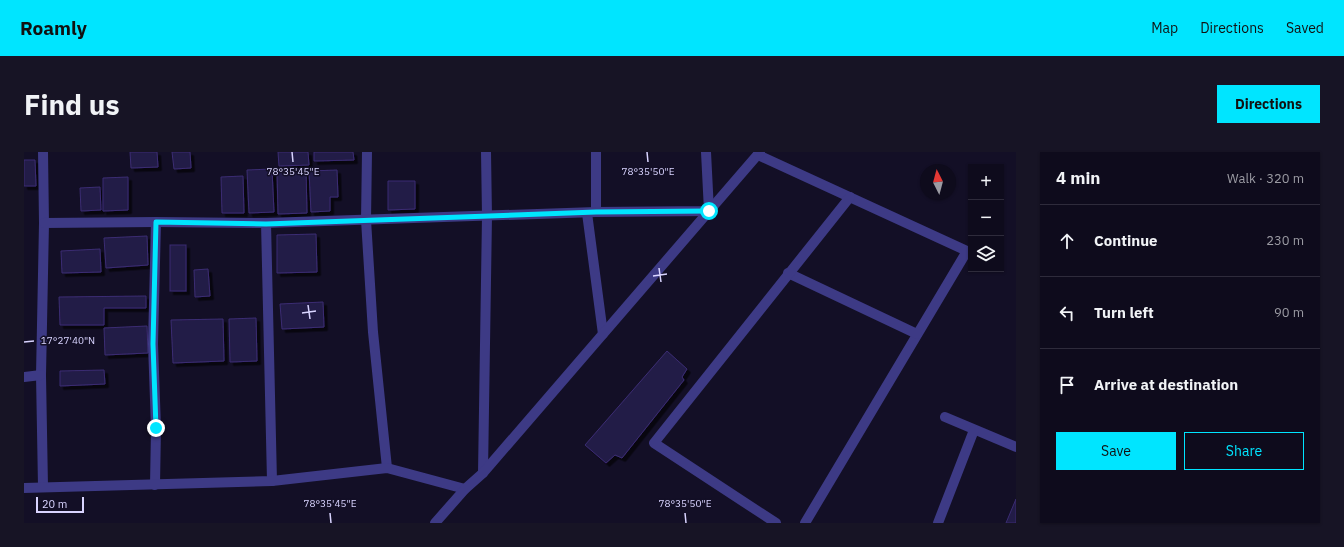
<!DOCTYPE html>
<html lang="en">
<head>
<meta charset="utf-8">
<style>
  body { margin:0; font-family:"IBM Plex Sans",sans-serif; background:#171425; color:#f1f3f6 }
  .controls { position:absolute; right:12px; top:12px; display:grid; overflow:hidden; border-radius:0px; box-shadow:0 1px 3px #0004 }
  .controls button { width:36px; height:36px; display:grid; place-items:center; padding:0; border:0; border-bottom:1px solid #2e2b3b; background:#0e0b1c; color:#f1f3f6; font:20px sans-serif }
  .compass { position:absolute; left:896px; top:12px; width:36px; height:36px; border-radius:50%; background:#0e0b1c; box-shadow:0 1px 3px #0004; rotate:354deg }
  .scale { position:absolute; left:12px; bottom:10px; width:48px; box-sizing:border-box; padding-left:4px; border:2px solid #d9d4ff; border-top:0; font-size:11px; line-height:14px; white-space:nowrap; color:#d9d4ff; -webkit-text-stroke:3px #130f26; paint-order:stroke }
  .stop { position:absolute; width:12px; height:12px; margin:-9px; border:3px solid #00e5ff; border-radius:50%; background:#fff }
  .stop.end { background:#00e5ff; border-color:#fff; box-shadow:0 1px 4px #0008 }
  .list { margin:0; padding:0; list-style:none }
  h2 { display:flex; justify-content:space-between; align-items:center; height:52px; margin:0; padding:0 16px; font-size:17px }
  h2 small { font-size:13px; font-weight:400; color:#9b9ba3 }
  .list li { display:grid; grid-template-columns:26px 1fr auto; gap:12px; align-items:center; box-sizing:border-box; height:72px; padding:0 16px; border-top:1px solid #2e2b3b }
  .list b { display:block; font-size:15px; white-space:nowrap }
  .list em { font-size:13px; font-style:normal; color:#9b9ba3 }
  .actions { display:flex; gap:8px; padding:12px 16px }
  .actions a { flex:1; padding:9px 0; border:1px solid #00e5ff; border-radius:0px; text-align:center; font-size:14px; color:#00e5ff }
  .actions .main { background:#00e5ff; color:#111 }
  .icon { flex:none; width:22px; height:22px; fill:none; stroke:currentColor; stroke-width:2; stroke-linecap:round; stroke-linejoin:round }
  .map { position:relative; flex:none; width:992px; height:371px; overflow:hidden; border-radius:0px }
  header { display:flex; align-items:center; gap:24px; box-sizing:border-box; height:56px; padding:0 20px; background:#00e5ff; color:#111 }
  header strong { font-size:19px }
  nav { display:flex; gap:22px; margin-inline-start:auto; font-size:14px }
  .intro { display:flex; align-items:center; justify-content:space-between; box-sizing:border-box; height:96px; padding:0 24px }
  h1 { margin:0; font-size:28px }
  .button { padding:10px 18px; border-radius:0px; background:#00e5ff; color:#111; font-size:14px; font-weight:700 }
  main { display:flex; gap:24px; padding:0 24px }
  aside { flex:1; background:#0e0b1c; border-radius:0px; box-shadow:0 1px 3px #0004 }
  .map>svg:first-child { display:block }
</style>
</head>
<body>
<header>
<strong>Roamly</strong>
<nav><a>Map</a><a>Directions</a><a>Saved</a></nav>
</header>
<div class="intro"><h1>Find us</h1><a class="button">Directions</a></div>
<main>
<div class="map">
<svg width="992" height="371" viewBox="0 0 992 371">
  <defs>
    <filter id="shadow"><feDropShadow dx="3.5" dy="3.5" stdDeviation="0" flood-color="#0009"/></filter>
  </defs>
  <rect width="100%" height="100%" fill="#130f26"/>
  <!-- building -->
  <g fill="#241b47" stroke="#3b2d73" filter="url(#shadow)">
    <path d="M106 0H133L134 15 107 16Z"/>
    <path d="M148 0H166L167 16 150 17Z"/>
    <path d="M254 0H284L285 13 255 14Z"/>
    <path d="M290 0H329L330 8 290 9Z"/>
    <path d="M0 8H11L12 34H0Z"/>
    <path d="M248 17 250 60 225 61 223 18Z"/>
    <path d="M282 17 283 61 254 62 253 18Z"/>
    <path d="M313 18 314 45H306V59L287 60 285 19Z"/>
    <path d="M219 24 220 61H198L197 25Z"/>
    <path d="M104 25V58L79 59V26Z"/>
    <path d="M364 29H391V57L364 58Z"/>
    <path d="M76 35 77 58 57 59 56 36Z"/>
    <path d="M292 82 293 120 253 121V83Z"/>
    <path d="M123 84 124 113 82 116 80 86Z"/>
    <rect x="146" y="93" width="16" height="46"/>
    <path d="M76 97 77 120 38 121 37 99Z"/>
    <path d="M184 117 186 144 171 145 170 118Z"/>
    <path d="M122 144V156H80V173H36L35 145Z"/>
    <path d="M299 150 300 175 258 177 256 152Z"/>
    <path d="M232 166 233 209 206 210 205 167Z"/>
    <path d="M199 167 200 209 149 211 147 168Z"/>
    <path d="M123 174 124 201 81 203 80 176Z"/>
    <path d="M643 199 663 217 658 225 660 228 598 306 591 303 582 311 561 293Z"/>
    <path d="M80 218 81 232 36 234V219Z"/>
    <path d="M992 347V371H982Z"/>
  </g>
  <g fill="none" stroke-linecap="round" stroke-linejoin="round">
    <!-- minor -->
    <g stroke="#3d3a85" stroke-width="10">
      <path d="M19 0 20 71 17 223 19 335"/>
      <path d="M343 0 342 68 349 180 363 316"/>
      <path d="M572 0V60"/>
      <path d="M734 3 943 99 781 371"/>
      <path d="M563 61 579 182"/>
      <path d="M20 71 132 70 242 71 572 60 685 59 682 0"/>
      <path d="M242 71 248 329"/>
      <path d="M764 121 893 182"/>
      <path d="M0 225 17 223"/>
      <path d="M921 265 992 295"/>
      <path d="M459 321 463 64 462 0"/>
      <path d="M131 333 132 276 129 192 132 70"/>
      <path d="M0 336 248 329 363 316 441 337"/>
      <path d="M411 371 441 337 459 321 736 0"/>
      <path d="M752 371 630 291 826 45"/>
      <path d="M914 371 950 278"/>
    </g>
  </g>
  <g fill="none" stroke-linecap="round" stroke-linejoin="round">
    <!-- route -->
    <path stroke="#00e5ff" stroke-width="5" d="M132 276 129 192 132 70 242 72 572 60 685 59"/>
  </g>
  <!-- ticks -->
  <path fill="none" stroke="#d9d4ff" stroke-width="1.5" d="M268 0 269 10M623 0 624 10M635 116 637 130M629 124 643 122M284 153 286 167M278 161 292 159M0 190 10 189M306 361 307 371M661 361 662 371"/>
  <g font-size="10" text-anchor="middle" fill="#d9d4ff" stroke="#130f26" stroke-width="3" stroke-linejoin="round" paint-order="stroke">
    <text x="269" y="23">78°35'45"E</text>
    <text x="624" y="23">78°35'50"E</text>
    <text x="44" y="192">17°27'40"N</text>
    <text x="306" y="355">78°35'45"E</text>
    <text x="661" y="355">78°35'50"E</text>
  </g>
</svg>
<div class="controls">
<button>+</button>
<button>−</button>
<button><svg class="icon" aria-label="layers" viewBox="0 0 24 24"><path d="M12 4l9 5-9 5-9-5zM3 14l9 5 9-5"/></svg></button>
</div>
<svg class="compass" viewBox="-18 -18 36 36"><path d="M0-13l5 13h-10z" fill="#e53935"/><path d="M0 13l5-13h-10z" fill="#9b9ba3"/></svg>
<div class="scale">20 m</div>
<div class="stop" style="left:685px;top:59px"></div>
<div class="stop end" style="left:132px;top:276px"></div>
</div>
<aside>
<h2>4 min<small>Walk · 320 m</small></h2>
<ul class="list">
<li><svg class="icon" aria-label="ahead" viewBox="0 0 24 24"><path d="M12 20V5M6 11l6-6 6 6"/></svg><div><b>Continue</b></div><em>230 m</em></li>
<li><svg class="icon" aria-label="left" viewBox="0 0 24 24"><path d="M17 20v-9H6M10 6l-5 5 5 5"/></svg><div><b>Turn left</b></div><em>90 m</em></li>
<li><svg class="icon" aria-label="arrive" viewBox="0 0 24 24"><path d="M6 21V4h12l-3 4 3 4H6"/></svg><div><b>Arrive at destination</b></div></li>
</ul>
<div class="actions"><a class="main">Save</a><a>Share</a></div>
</aside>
</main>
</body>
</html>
